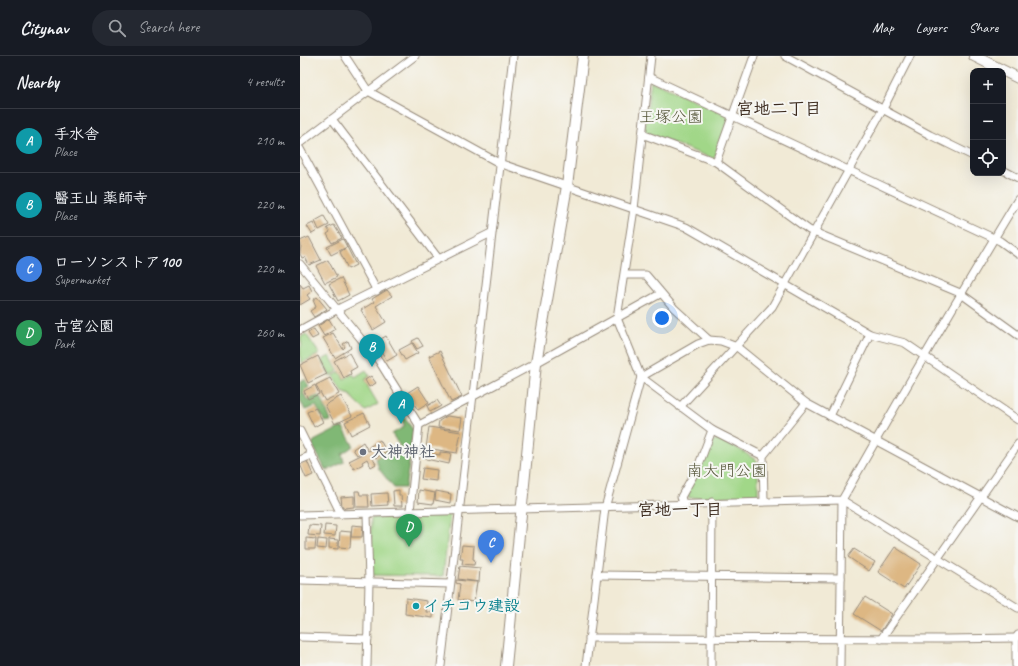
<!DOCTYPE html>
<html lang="en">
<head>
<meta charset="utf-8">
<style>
  body { margin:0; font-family:Caveat,"Klee One",sans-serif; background:#242831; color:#f1f3f6 }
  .controls { position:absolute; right:12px; top:12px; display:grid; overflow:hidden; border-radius:8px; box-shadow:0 4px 16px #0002 }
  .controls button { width:36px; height:36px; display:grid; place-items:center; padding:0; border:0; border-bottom:1px solid #363941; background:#171b24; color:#f1f3f6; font:20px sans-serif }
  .you { position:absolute; left:362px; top:262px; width:14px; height:14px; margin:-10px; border:3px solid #fff; border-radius:50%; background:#1a73e8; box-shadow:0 0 0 6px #1a73e833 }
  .badge { display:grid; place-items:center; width:26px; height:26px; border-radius:50%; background:#b45309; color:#fff; font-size:13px; font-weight:700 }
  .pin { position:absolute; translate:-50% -33px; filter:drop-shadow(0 1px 2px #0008) }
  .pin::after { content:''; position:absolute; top:21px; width:14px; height:12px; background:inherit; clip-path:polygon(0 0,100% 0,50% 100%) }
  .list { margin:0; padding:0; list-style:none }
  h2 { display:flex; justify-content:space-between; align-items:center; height:52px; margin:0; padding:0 16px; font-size:17px }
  h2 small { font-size:13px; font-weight:400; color:#9ea1a6 }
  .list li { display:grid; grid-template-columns:26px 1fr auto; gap:12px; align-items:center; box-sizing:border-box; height:64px; padding:0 16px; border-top:1px solid #363941 }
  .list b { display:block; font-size:15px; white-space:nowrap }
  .list p { margin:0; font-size:13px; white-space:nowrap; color:#9ea1a6 }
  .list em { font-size:13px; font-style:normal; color:#9ea1a6 }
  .icon { flex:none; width:22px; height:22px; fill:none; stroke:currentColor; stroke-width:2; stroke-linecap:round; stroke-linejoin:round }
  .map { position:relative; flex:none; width:718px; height:610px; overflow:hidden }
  header { display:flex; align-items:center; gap:24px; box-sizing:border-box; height:56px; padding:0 20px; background:#171b24; border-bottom:1px solid #363941 }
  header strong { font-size:19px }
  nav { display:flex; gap:22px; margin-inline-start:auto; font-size:14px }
  .search { width:280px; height:36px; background:#242831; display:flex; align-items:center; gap:10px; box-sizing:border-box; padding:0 14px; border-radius:22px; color:#9ea1a6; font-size:15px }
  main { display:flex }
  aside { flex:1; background:#171b24 }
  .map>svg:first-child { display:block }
</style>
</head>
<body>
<header>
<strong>Citynav</strong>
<div class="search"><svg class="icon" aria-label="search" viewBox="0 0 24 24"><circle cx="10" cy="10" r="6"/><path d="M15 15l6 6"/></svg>Search here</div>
<nav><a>Map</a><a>Layers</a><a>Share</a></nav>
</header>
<main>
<aside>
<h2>Nearby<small>4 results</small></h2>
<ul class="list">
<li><span class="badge" style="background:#0f9aa8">A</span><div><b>手水舎</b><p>Place</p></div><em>210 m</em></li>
<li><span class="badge" style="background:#0f9aa8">B</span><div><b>醫王山 薬師寺</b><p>Place</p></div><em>220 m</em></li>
<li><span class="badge" style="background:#3f7fe0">C</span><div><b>ローソンストア100</b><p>Supermarket</p></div><em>220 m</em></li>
<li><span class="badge" style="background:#2e9e5b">D</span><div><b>古宮公園</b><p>Park</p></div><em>260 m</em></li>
</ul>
</aside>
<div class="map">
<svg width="718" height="610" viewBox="0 0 718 610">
  <rect width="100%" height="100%" fill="#f6f6f2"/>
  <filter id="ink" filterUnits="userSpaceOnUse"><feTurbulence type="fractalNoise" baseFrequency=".025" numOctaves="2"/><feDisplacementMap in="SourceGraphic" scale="8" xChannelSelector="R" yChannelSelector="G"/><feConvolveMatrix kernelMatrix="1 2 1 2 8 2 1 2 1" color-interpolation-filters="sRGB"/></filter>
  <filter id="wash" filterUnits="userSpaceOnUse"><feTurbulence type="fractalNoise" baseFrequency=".012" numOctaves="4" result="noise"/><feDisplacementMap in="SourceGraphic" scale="16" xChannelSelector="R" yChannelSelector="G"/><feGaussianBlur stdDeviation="0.9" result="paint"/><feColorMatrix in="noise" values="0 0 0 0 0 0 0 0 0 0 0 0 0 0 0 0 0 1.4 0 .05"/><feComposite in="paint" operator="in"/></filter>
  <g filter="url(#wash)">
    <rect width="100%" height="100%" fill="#f1ead6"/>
    <!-- green -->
    <g fill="#a1d788" stroke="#6e8053">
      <path d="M351 25 430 60 414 103 344 76Z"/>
      <path d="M6 278 19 297 18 299 1 307 0 292 2 289 0 281Z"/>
      <path d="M30 300 38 315 30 320 22 304Z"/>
      <path d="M66 314 70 320 64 324 78 348 66 355 54 344 50 338 42 335 33 320 40 316 44 323 53 318 55 321Z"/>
      <path d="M420 381 456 404 458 407V439L449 440 389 442 387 435 412 386Z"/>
      <path d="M150 459 143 520 71 519V462Z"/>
    </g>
    <!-- forest -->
    <g fill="#80b874" stroke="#5e7149">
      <path d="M3 324H5L9 330 3 335 7 344 18 340 21 341 31 365 25 366 16 350 5 354 0 344V326Z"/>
      <path d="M105 362 113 374 110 398 103 395 92 378 105 370 102 365Z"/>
      <path d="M41 371 44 373 53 389 52 391 42 398 44 406 28 414 25 413 12 388 14 385Z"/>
      <path d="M89 394C97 394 104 399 110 403L105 432H94L79 413 76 402Z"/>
    </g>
    <g id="blocks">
      <!-- building -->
      <g fill="#ddb783">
        <path d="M24 160 29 169 19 174 15 165Z"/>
        <path d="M13 167 17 175 12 178 7 170Z"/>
        <path d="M34 169 42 182 32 187 27 178 30 176 27 172Z"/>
        <path d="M9 181 21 204 9 209 5 201 2 202 0 198 1 189 0 185Z"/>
        <path d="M43 183 47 191 31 199 27 191Z"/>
        <path d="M47 191 56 209 48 213 40 196Z"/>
        <path d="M28 204 37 221 25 227 16 210Z"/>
        <path d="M41 222 49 239 38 245 29 228Z"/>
        <path d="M0 228 3 232 9 229 12 235 7 239 10 243 0 249Z"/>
        <path d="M87 234 92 240 76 250 86 266 73 274 61 254 74 246 72 243Z"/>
        <path d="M17 241 27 253 14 261 10 255 16 251 13 244Z"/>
        <path d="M29 263 35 273 24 280 18 270Z"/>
        <path d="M14 273 18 280 12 283 8 277Z"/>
        <path d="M33 277 43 293 45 291 43 288 48 285 51 292 35 302 23 282Z"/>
        <path d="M86 280 97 299 87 305 76 286Z"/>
        <path d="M118 282 123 290 117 293 112 285Z"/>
        <path d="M112 287 118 297 105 304 99 294Z"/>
        <path d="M140 295 162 341 151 346 129 300Z"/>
        <path d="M49 297 57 311 50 315 51 318 44 322 34 305Z"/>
        <path d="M18 300 27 318 8 327 0 309Z"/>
        <path d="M71 320 76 327 69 331 65 324Z"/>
        <path d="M30 322 39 338 25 345 16 329Z"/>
        <path d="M15 329 19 338 8 343 4 335Z"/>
        <path d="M118 330 129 347 118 354 107 337Z"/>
        <path d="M41 340 52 360 35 368 25 349Z"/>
        <path d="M137 344 141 350 130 356 127 350Z"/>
        <path d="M16 352 23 366 14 371 7 356Z"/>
        <path d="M64 357 70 369 51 379 45 366Z"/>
        <path d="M147 360 162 362 160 374 138 371 139 365Z"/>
        <path d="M129 371 161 376 157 397 126 392Z"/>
        <path d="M80 384 86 395 76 402 74 399 71 400 76 408 71 411 67 403 62 406 63 408 54 413 49 405 63 398 62 396 57 399 53 393 63 386 68 395 71 394 69 391Z"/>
        <path d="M140 396 151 397 149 408 126 403 127 397 140 399Z"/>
        <path d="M7 405 13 419 6 422 0 408Z"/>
        <path d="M123 412 137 414 136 425 121 423Z"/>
        <path d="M99 434V439H101L102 450H94L93 435Z"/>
        <path d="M119 434 135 437 133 448 118 446Z"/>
        <path d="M55 435H59L60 439H68L69 451H56Z"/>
        <path d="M136 435 151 438 150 447 135 444Z"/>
        <path d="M87 437 88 449 72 450 71 438Z"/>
        <path d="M54 440V451L45 452 42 450 41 441Z"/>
        <path d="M9 469 21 470 20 480 8 479Z"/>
        <path d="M25 469 36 470 35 480 24 479Z"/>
        <path d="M52 469 63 470 62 481H51Z"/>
        <path d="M40 475 51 476 50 492 39 491Z"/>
        <path d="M6 482 16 483 15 493H6Z"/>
        <path d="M18 483 27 484 26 493 17 492Z"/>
        <path d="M29 483 38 484V493L29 492Z"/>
        <path d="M162 489 174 490 173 503 175 504 174 509 162 508 163 503H160Z"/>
        <path d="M595 491 621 508 604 533 578 516Z"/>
        <path d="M554 493 575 506 569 515 548 501Z"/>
        <path d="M160 510 180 512 179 526 158 523Z"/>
        <path d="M156 524 177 526 174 546 158 544 160 528 156 527Z"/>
        <path d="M565 541 592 558 581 575 554 558Z"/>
        <path d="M106 542 127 545 126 556H133V562L105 558Z"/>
      </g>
    </g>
  </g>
  <g filter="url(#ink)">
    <use href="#blocks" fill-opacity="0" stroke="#968a7a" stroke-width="1"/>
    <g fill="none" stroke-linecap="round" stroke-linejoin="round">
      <defs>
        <g id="street">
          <path d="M45 0 68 35 199 107 386 171 570 278 605 287 718 364"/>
          <path d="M485 0 630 79 673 100"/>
          <path d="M349 21 700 185 718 198"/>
          <path d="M32 63 138 202"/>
          <path d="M342 78 416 106 509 174 660 237 718 279"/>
          <path d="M0 87 115 0"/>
          <path d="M0 93 77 235"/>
          <path d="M416 106 454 0"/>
          <path d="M703 114 718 122"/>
          <path d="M0 208 79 305 119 369 110 455"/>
          <path d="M325 219H346L374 252 409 284"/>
          <path d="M0 274 38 253 191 177"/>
          <path d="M380 351 472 251 583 53 610 0"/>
          <path d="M530 360 570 278"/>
          <path d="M119 369 236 307 360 238"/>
          <path d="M0 375 41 458"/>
          <path d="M463 400 412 374 341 321 398 288 409 284 421 285 437 291 506 347 718 461"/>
          <path d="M0 404 12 399"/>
          <path d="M464 445 463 400 506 347"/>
          <path d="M383 447 381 441 398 411 412 374"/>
          <path d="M67 458 69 525 67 610"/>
          <path d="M0 459 542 444C599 343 658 242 718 143"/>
          <path d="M297 519 541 522"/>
          <path d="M0 524 150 528"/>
          <path d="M0 581 68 583"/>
          <path d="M289 582 647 583 716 582"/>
          <path d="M581 583 718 388"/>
          <path d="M141 610 213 0"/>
          <path d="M286 610 305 452 341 321 317 262 334 153 351 0"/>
          <path d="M411 610 412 446"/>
          <path d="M540 610 542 444 718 552"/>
          <path d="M716 610V582L718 579"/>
        </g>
        <g id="secondary">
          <path d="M674 0 718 22"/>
          <path d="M206 610 236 307 267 130 283 0"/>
        </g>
      </defs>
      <!-- street casing -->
      <use href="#street" stroke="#968a7a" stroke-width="9"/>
      <!-- secondary casing -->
      <use href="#secondary" stroke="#968a7a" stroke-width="12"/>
      <!-- street -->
      <use href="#street" stroke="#fff" stroke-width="7"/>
      <!-- secondary -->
      <use href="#secondary" stroke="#fff" stroke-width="10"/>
    </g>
  </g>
  <!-- markers -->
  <circle fill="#6b7280" stroke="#f6f6f2" stroke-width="1.5" cx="63" cy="396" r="4"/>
  <circle fill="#0f9aa8" stroke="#f6f6f2" stroke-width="1.5" cx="116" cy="550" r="4"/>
  <g text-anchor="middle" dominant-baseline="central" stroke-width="4" stroke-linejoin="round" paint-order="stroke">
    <!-- park labels -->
    <g font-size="16" fill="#545538" stroke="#f6f6f2">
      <text x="371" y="61">王塚公園</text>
      <text x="427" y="415">南大門公園</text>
    </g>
    <!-- worship labels -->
    <g font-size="16" font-weight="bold" fill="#5b616d" stroke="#f6f6f2" text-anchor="start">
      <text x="71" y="396">大神神社</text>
    </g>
    <!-- culture labels -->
    <g font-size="16" font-weight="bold" fill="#0d838f" stroke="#f6f6f2" text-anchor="start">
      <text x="124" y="550">イチコウ建設</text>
    </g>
    <!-- neighbourhood labels -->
    <g font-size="17" font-weight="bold" fill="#3b2a1e" stroke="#f6f6f2">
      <text x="479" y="52">宮地二丁目</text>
      <text x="380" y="453">宮地一丁目</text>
    </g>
  </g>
</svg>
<div class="controls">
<button>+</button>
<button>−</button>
<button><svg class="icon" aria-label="locate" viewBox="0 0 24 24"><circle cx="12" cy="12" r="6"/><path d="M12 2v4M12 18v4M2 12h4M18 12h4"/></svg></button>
</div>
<div class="you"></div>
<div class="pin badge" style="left:101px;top:368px;background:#0f9aa8">A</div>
<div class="pin badge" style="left:72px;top:311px;background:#0f9aa8">B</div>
<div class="pin badge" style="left:191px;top:507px;background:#3f7fe0">C</div>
<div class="pin badge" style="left:109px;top:491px;background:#2e9e5b">D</div>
</div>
</main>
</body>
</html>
